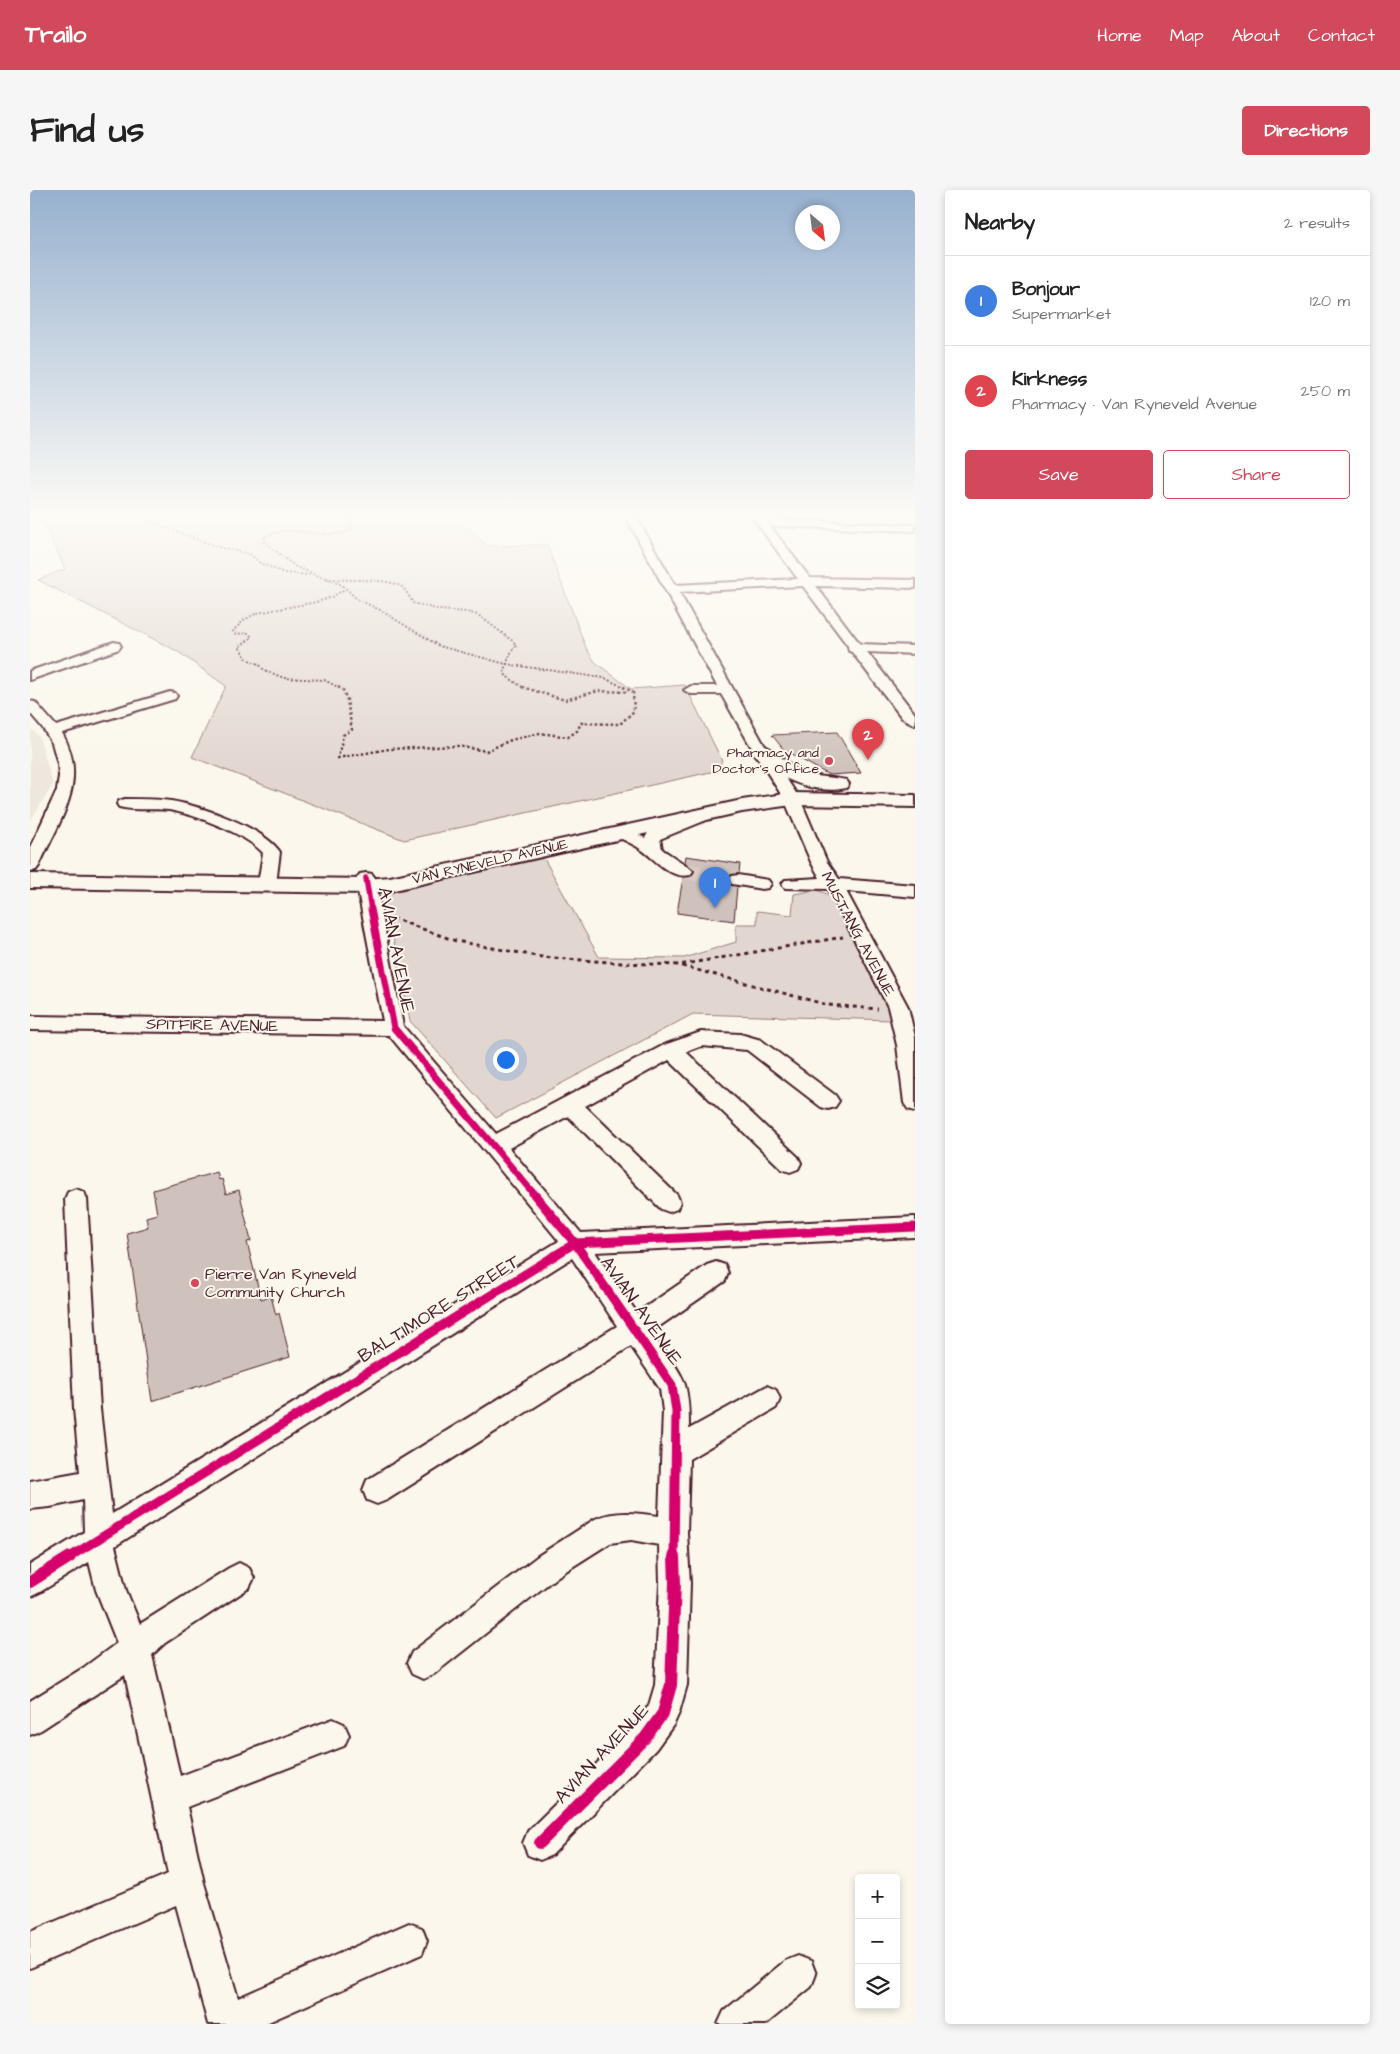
<!DOCTYPE html>
<html lang="en">
<head>
<meta charset="utf-8">
<style>
  body { margin:0; font-family:"Architects Daughter",sans-serif; background:#f6f6f6; color:#222 }
  .controls { position:absolute; right:15px; bottom:15px; display:grid; overflow:hidden; border-radius:5px; box-shadow:0 2px 8px #0003 }
  .controls button { width:45px; height:45px; display:grid; place-items:center; padding:0; border:0; border-bottom:1px solid #e0e0e0; background:#fff; color:#222; font:25px sans-serif }
  .compass { position:absolute; left:765px; top:15px; width:45px; height:45px; border-radius:50%; background:#fff; box-shadow:0 2px 8px #0003; rotate:152deg }
  .you { position:absolute; left:475px; top:869px; width:18px; height:18px; margin:-12px; border:4px solid #fff; border-radius:50%; background:#1a73e8; box-shadow:0 0 0 8px #1a73e833 }
  .badge { display:grid; place-items:center; width:32px; height:32px; border-radius:50%; background:#d1495b; color:#fff; font-size:16px; font-weight:700 }
  .pin { position:absolute; translate:-50% -41px; filter:drop-shadow(0 1px 2px #0008) }
  .pin::after { content:''; position:absolute; top:26px; width:18px; height:15px; background:inherit; clip-path:polygon(0 0,100% 0,50% 100%) }
  .list { margin:0; padding:0; list-style:none }
  h2 { display:flex; justify-content:space-between; align-items:center; height:65px; margin:0; padding:0 20px; font-size:21px }
  h2 small { font-size:16px; font-weight:400; color:#767676 }
  .list li { display:grid; grid-template-columns:32px 1fr auto; gap:15px; align-items:center; box-sizing:border-box; height:90px; padding:0 20px; border-top:1px solid #e0e0e0 }
  .list b { display:block; font-size:19px; white-space:nowrap }
  .list p { margin:0; font-size:16px; white-space:nowrap; color:#767676 }
  .list em { font-size:16px; font-style:normal; color:#767676 }
  .actions { display:flex; gap:10px; padding:15px 20px }
  .actions a { flex:1; padding:11px 0; border:1px solid #d1495b; border-radius:5px; text-align:center; font-size:18px; color:#d1495b }
  .actions .main { background:#d1495b; color:#fff }
  .icon { flex:none; width:28px; height:28px; fill:none; stroke:currentColor; stroke-width:2; stroke-linecap:round; stroke-linejoin:round }
  .map { position:relative; flex:none; width:885px; height:1834px; overflow:hidden; border-radius:5px }
  header { display:flex; align-items:center; gap:30px; box-sizing:border-box; height:70px; padding:0 25px; background:#d1495b; color:#fff }
  header strong { font-size:24px }
  nav { display:flex; gap:28px; margin-inline-start:auto; font-size:18px }
  .intro { display:flex; align-items:center; justify-content:space-between; box-sizing:border-box; height:120px; padding:0 30px }
  h1 { margin:0; font-size:35px }
  .button { padding:12px 22px; border-radius:5px; background:#d1495b; color:#fff; font-size:18px; font-weight:700 }
  main { display:flex; gap:30px; padding:0 30px }
  aside { flex:1; background:#fff; border-radius:5px; box-shadow:0 2px 8px #0003 }
  .map>svg:first-child { display:block }
</style>
</head>
<body>
<header>
<strong>Trailo</strong>
<nav><a>Home</a><a>Map</a><a>About</a><a>Contact</a></nav>
</header>
<div class="intro"><h1>Find us</h1><a class="button">Directions</a></div>
<main>
<div class="map">
<svg width="885" height="1834" viewBox="0 0 885 1834">
  <rect width="100%" height="100%" fill="#fbf7ec"/>
  <filter id="ink" filterUnits="userSpaceOnUse"><feTurbulence type="fractalNoise" baseFrequency=".02" numOctaves="2"/><feDisplacementMap in="SourceGraphic" scale="10" xChannelSelector="R" yChannelSelector="G"/><feConvolveMatrix kernelMatrix="1 2 1 2 8 2 1 2 1" color-interpolation-filters="sRGB"/></filter>
  <g filter="url(#ink)">
    <!-- built -->
    <path fill="#eee7de" d="M0 538 9 546 23 595 0 631Z"/>
    <!-- green -->
    <g fill="#e2d7d0" stroke="#967b7e">
      <path d="M11 325H423L458 356 517 355 556 458 565 472 601 499 655 495 692 571 685 581 374 650 162 567 196 496 147 461 8 390 35 379 14 334 2 328Z"/>
      <path d="M512 665 569 767 654 768 706 752V734H727V721L762 725 764 704 787 700 814 711 869 823 863 830 663 824 466 928 380 831 355 708 377 692Z"/>
    </g>
    <!-- building -->
    <g fill="#cfc2bc" stroke="#4a1f2b">
      <path d="M807 542 831 583 799 585 754 560 742 545Z"/>
      <path d="M656 666 710 674 709 683 702 684 697 690 700 695 707 697 704 731 647 723 653 688 660 687 665 681 655 672Z"/>
      <path d="M187 982 189 990 192 989 196 1004 209 1000 221 1051 217 1052 231 1109 241 1106 246 1125 249 1123 260 1167 122 1211 97 1043 118 1037 116 1027 127 1024 123 1000Z"/>
    </g>
    <g fill="none" stroke-linecap="round" stroke-linejoin="round">
      <!-- minor-tunnel -->
      <path stroke="#d8ccc5" stroke-width="16" stroke-dasharray="16 8" stroke-linecap="butt" d="M654 681 708 690"/>
      <defs>
        <g id="minor">
          <path d="M595 325H605L645 395 768 389 721 325H731L734 329 885 335V341L740 336 780 388 885 390V398L786 396 830 454 885 456V464L837 462 885 524V535L872 528 822 462 819 461 818 456 773 396 649 402 737 560 770 609 797 672 809 689 885 695V707L816 701 878 817 885 847V921L878 919 874 913 867 855 858 817 805 711 798 699 755 698 752 694 755 690 790 688 781 672 754 609 723 560 691 504H661L654 500 661 496H687Z"/>
          <path d="M84 452 89 453 91 456 89 459 0 490V481Z"/>
          <path d="M140 502 145 503 147 506 145 509 32 543C60 592 29 630 9 676L6 680 0 681V658L27 600 29 586 28 574 22 553 12 537 0 523V511L5 512 26 536Z"/>
          <path d="M95 609C110 609 126 609 141 611 171 616 233 637 250 662L246 694 243 698 237 699 231 698 228 694 233 663C217 644 164 624 139 620 123 618 105 621 89 617L87 614 89 611Z"/>
          <path d="M673 621 679 623 681 626 679 629 630 649 632 659C638 664 659 676 663 681L660 685C641 690 625 669 612 660 604 654 595 651 586 646L584 643 586 640H598L615 648 619 641Z"/>
          <path d="M336 683 342 684 345 688 373 836 466 944 634 855 671 842 710 844 731 850 805 905 809 911 805 917 798 919 791 917 717 860 672 856 656 862 768 967 771 973 768 979 760 982 752 979 639 870 555 916 647 1005 650 1012 647 1019 639 1022 631 1019 538 926 479 958 551 1043 885 1027V1047L565 1062 607 1123 677 1075 686 1072 695 1075 698 1083 695 1091 621 1142C631 1157 650 1178 655 1195 659 1209 659 1224 659 1239L737 1196 746 1200 750 1209 746 1218 659 1269 657 1343 660 1393 657 1495 649 1523 644 1534 626 1559 522 1665 510 1670 498 1665 493 1653 498 1641 604 1537 619 1515 625 1495 630 1393 629 1355 601 1350 580 1353 528 1386 404 1484 393 1489 382 1484 377 1473 382 1462 508 1366 565 1329C586 1320 607 1323 629 1326L633 1221 630 1199 601 1156 357 1310 347 1314 337 1310 333 1300 337 1290 587 1136 542 1068 85 1356 96 1400 110 1434 199 1378 209 1373 219 1378 224 1388 219 1398 135 1453 122 1465 150 1586 303 1529 314 1534 319 1545 314 1556 157 1617 174 1693 208 1808 379 1733 392 1738 397 1751 392 1764 234 1834H178L146 1715 0 1778V1742L138 1684 95 1485 11 1540 0 1545V1511L53 1478 87 1453 66 1400 59 1372 10 1402 0 1407V1375L54 1342 53 1310 20 1317 0 1319V1291L50 1282 44 1219 35 1009 38 1002 46 999 54 1002 57 1009 70 1219 82 1324 529 1051 359 845 0 840V826L353 831 327 696V688L330 684Z"/>
          <path d="M708 685 738 690 741 694 738 698 732 699 702 694 699 690 702 686Z"/>
          <path d="M768 1766 781 1771 786 1784 781 1797 736 1834H688L694 1821 755 1771Z"/>
        </g>
        <g id="major">
          <path d="M730 554C745 558 756 574 769 581 784 588 800 586 816 590L819 594 816 598C785 606 739 586 721 560L723 556Z"/>
          <path d="M762 603 885 605V617L762 615 712 622 360 701 336 703 0 698V684L336 689 360 687 712 610Z"/>
        </g>
      </defs>
      <!-- minor casing -->
      <use href="#minor" stroke="#4a1f2b" stroke-width="4"/>
      <!-- major casing -->
      <use href="#major" stroke="#4a1f2b" stroke-width="4"/>
      <!-- path-far2 -->
      <g stroke="#4a1f2b" stroke-width="2" stroke-dasharray="2 2" stroke-linecap="butt">
        <path d="M111 325 121 332 188 357 220 364 230 373 254 383 279 385"/>
        <path d="M313 325 320 330 323 338C311 350 274 340 258 341 250 341 242 344 235 346L234 352 266 377 312 395 327 409 350 420 409 456 476 474 574 488 596 498"/>
        <path d="M296 388C315 392 358 387 372 397 376 400 380 408 383 413L410 420 437 422 448 425 484 452 486 456 482 460 474 480 476 486 494 498"/>
        <path d="M310 498 294 490 254 488 234 480 229 474 217 469 209 457 222 447 218 443 205 444 203 441 214 430 227 423 287 412 302 407 315 399"/>
      </g>
      <!-- path-far1 -->
      <g stroke="#4a1f2b" stroke-width="2.5" stroke-dasharray="2.5 2.5" stroke-linecap="butt">
        <path d="M308 497 313 500 317 510 322 540 313 545 308 568 359 559 428 556 456 561 481 550 510 543 538 547 547 541 551 533 590 534 604 521 603 502"/>
        <path d="M492 497 535 510 568 501 598 502"/>
        <path d="M593 497 603 502"/>
      </g>
      <!-- path -->
      <g stroke="#4a1f2b" stroke-width="3" stroke-dasharray="4 4" stroke-linecap="butt">
        <path d="M362 728 426 751 511 767 592 773 649 775 813 747"/>
        <path d="M652 776 798 815 848 819"/>
      </g>
      <!-- minor -->
      <use href="#minor" fill="#fbf7ec" fill-rule="evenodd"/>
      <!-- major -->
      <use href="#major" fill="#fbf7ec" fill-rule="evenodd"/>
      <defs>
        <path id="cycleway-far3" d="M336 688 341 720"/>
        <path id="cycleway-far2" d="M341 719 364 838 504 1004"/>
        <g id="cycleway-far1">
          <path d="M503 1003 545 1053 642 1195 646 1221 644 1368"/>
          <path d="M38 1368 545 1053 885 1037"/>
        </g>
        <g id="cycleway">
          <path d="M0 1392 40 1367"/>
          <path d="M510 1653 615 1548 633 1523 641 1495 645 1393 644 1367"/>
        </g>
      </defs>
      <!-- cycleway-far3 casing -->
      <use href="#cycleway-far3" stroke="#fbf7ec" stroke-width="8"/>
      <!-- cycleway-far2 casing -->
      <use href="#cycleway-far2" stroke="#fbf7ec" stroke-width="10"/>
      <!-- cycleway-far1 casing -->
      <use href="#cycleway-far1" stroke="#fbf7ec" stroke-width="12"/>
      <!-- cycleway casing -->
      <use href="#cycleway" stroke="#fbf7ec" stroke-width="15"/>
      <!-- cycleway-far3 -->
      <use href="#cycleway-far3" stroke="#d6006c" stroke-width="5.5"/>
      <!-- cycleway-far2 -->
      <use href="#cycleway-far2" stroke="#d6006c" stroke-width="7"/>
      <!-- cycleway-far1 -->
      <use href="#cycleway-far1" stroke="#d6006c" stroke-width="9"/>
      <!-- cycleway -->
      <use href="#cycleway" stroke="#d6006c" stroke-width="12"/>
    </g>
  </g>
  <!-- sky -->
  <linearGradient id="sky" x2="0" y2="1"><stop stop-color="#97b1cf"/><stop offset="0.56" stop-color="#fdfbf6"/><stop offset="1" stop-color="#fdfbf6" stop-opacity="0"/></linearGradient>
  <rect width="885" height="581" fill="url(#sky)"/>
  <!-- markers -->
  <g fill="#d1495b" stroke="#fbf7ec" stroke-width="2">
    <circle cx="799" cy="571" r="5"/>
    <circle cx="165" cy="1093" r="5"/>
  </g>
  <g text-anchor="middle" dominant-baseline="central" stroke-width="4" stroke-linejoin="round" paint-order="stroke">
    <!-- far-poi labels -->
    <g font-size="14" fill="#4a1f2b" stroke="#fbf7ec" text-anchor="end">
      <text x="789" y="563">Pharmacy and<tspan x="789" dy="16">Doctor's Office</tspan></text>
    </g>
    <!-- far-street labels -->
    <g font-size="14" fill="#4a1f2b" stroke="#fbf7ec">
      <text transform="translate(460 672) rotate(-13)">VAN RYNEVELD AVENUE</text>
    </g>
    <!-- street labels -->
    <g font-size="16" fill="#4a1f2b" stroke="#fbf7ec">
      <text transform="translate(828 744) rotate(62)">MUSTANG AVENUE</text>
      <text transform="translate(182 835) rotate(1)">SPITFIRE AVENUE</text>
    </g>
    <!-- poi labels -->
    <g font-size="16" fill="#4a1f2b" stroke="#fbf7ec" text-anchor="start">
      <text x="175" y="1084">Pierre Van Ryneveld<tspan x="175" dy="18">Community Church</tspan></text>
    </g>
    <!-- near-street labels -->
    <g font-size="19" fill="#4a1f2b" stroke="#fbf7ec">
      <text transform="translate(366 760) rotate(79)">AVIAN AVENUE</text>
      <text transform="translate(409 1119) rotate(-32)">BALTIMORE STREET</text>
      <text transform="translate(611 1121) rotate(55)">AVIAN AVENUE</text>
      <text transform="translate(572 1564) rotate(-47)">AVIAN AVENUE</text>
    </g>
  </g>
</svg>
<div class="controls">
<button>+</button>
<button>−</button>
<button><svg class="icon" aria-label="layers" viewBox="0 0 24 24"><path d="M12 4l9 5-9 5-9-5zM3 14l9 5 9-5"/></svg></button>
</div>
<svg class="compass" viewBox="-18 -18 36 36"><path d="M0-13l5 13h-10z" fill="#e53935"/><path d="M0 13l5-13h-10z" fill="#767676"/></svg>
<div class="you"></div>
<div class="pin badge" style="left:685px;top:718px;background:#3f7fe0">1</div>
<div class="pin badge" style="left:838px;top:570px;background:#e0444e">2</div>
</div>
<aside>
<h2>Nearby<small>2 results</small></h2>
<ul class="list">
<li><span class="badge" style="background:#3f7fe0">1</span><div><b>Bonjour</b><p>Supermarket</p></div><em>120 m</em></li>
<li><span class="badge" style="background:#e0444e">2</span><div><b>Kirkness</b><p>Pharmacy · Van Ryneveld Avenue</p></div><em>250 m</em></li>
</ul>
<div class="actions"><a class="main">Save</a><a>Share</a></div>
</aside>
</main>
</body>
</html>
